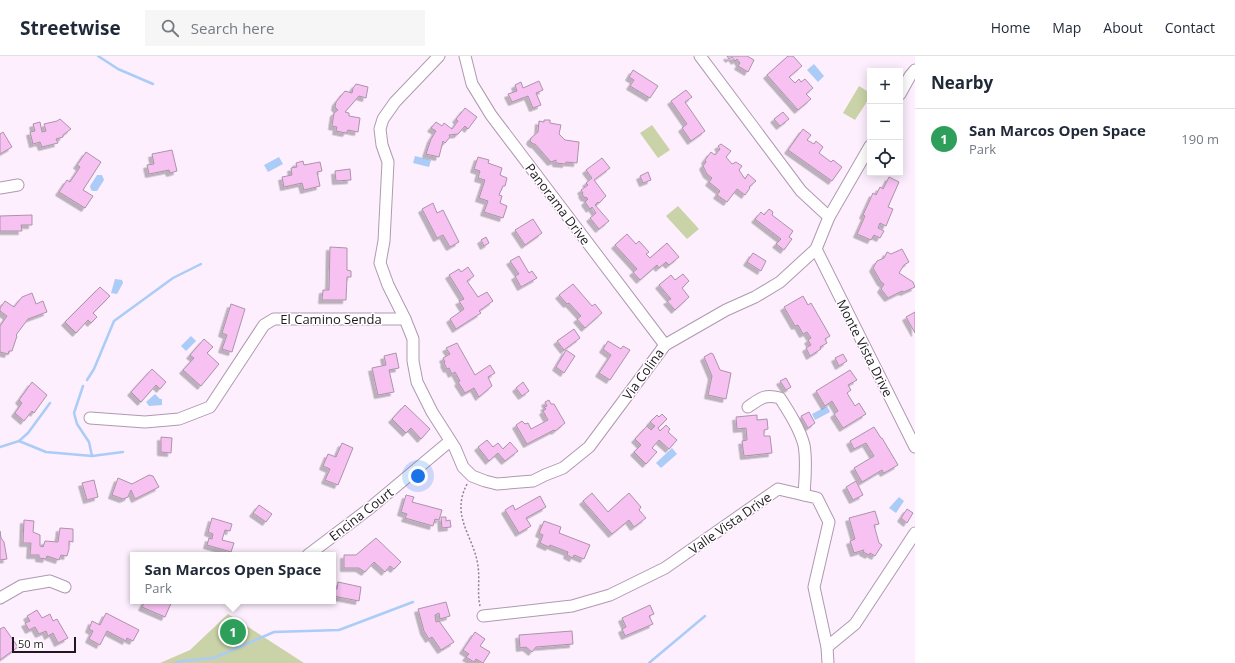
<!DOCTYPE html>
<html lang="en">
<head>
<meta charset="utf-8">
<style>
  body { margin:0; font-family:"Open Sans",sans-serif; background:#f6f6f7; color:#1f2937 }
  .controls { position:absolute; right:12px; top:12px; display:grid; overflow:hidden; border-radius:0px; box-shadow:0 2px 10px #0003 }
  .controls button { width:36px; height:36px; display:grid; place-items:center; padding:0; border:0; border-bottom:1px solid #e0e1e3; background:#fff; color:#1f2937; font:20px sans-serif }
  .scale { position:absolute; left:12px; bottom:10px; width:64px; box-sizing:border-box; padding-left:4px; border:2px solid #201720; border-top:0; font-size:11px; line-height:14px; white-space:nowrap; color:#201720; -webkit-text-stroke:3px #fff; paint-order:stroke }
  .you { position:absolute; left:418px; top:420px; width:14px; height:14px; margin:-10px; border:3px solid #fff; border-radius:50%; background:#1a73e8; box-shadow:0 0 0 6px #1a73e833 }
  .badge { display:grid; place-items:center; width:26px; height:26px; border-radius:50%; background:#d93025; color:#fff; font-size:13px; font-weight:700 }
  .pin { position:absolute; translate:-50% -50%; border:2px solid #fff; box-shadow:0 1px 4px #0006 }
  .popup { position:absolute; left:130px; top:496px; width:206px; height:52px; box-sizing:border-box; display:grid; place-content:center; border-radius:0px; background:#fff; filter:drop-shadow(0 1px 3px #0005); font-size:13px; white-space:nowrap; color:#747a83 }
  .popup b { font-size:15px; color:#1f2937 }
  .popup::after { content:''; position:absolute; left:50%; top:100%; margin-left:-8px; border:8px solid transparent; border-top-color:#fff }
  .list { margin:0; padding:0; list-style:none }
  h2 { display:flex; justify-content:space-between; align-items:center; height:52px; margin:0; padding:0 16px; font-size:17px }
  h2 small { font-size:13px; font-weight:400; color:#747a83 }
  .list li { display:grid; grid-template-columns:26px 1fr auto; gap:12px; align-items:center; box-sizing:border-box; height:60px; padding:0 16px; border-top:1px solid #e0e1e3 }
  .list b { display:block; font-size:15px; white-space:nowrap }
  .list p { margin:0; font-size:13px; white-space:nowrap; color:#747a83 }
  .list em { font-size:13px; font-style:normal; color:#747a83 }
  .icon { flex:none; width:22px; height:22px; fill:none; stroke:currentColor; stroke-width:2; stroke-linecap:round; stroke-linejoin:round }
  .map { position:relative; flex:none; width:915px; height:607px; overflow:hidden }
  header { display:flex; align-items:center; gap:24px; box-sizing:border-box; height:56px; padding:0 20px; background:#fff; border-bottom:1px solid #e0e1e3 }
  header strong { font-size:19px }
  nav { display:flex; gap:22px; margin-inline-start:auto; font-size:14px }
  .search { width:280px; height:36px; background:#f6f6f7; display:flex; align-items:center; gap:10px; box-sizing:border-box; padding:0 14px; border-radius:0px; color:#747a83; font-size:15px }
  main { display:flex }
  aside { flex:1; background:#fff }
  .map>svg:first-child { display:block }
</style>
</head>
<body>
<header>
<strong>Streetwise</strong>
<div class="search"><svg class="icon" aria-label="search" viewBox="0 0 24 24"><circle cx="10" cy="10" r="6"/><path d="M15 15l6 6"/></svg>Search here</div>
<nav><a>Home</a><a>Map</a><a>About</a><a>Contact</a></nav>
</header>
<main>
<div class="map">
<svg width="915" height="607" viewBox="0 0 915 607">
  <defs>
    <filter id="shadow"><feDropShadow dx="-3.5" dy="3.5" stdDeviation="0" flood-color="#0004"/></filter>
  </defs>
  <rect width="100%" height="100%" fill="#fdeffe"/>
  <!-- green -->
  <g fill="#cad3a7">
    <path d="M859 30 870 37V41L855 64 843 57Z"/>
    <path d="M652 69 670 94 658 102 640 77Z"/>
    <path d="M678 150 699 173 687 183 666 160Z"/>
    <path d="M228 558 304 607H160L190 594Z"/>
  </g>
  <!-- water -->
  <g fill="#aaccf6">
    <path d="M814 8 824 20 818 26 807 14Z"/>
    <path d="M415 100 431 104 429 111 413 107Z"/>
    <path d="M279 101 283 108 268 116 264 109Z"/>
    <path d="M97 119H102L104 124 97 135H93L91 134 90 130Z"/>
    <path d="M115 223 122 224 123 227 117 238 111 237Z"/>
    <path d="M191 280 196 285 186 295 181 290Z"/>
    <path d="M155 338 160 343H162V349L149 350 146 346Z"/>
    <path d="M827 350 830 356 815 364 812 358Z"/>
    <path d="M672 392 677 398 661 412 656 407Z"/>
    <path d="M899 441 904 445 896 457 889 452Z"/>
  </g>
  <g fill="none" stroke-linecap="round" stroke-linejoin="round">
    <!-- stream -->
    <g stroke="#aaccf6" stroke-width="2.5">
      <path d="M98 0 118 13 153 28"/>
      <path d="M87 324 94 313 114 265 173 222 201 208"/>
      <path d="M83 330 74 357 77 368 89 386 92 400"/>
      <path d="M19 385 46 396 92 400 123 396"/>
      <path d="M0 391 19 385 28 377 50 347"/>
      <path d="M176 607 182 605 214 602 274 576 339 574 413 546"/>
      <path d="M649 607 705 560"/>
    </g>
  </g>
  <!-- building -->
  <g fill="#f7c2f2" stroke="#ab93a9" filter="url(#shadow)">
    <path d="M727 0H747L754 4 748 16 738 10 740 7 737 3 735 5 732 1 729 3Z"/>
    <path d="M788 0H793L802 10 789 21 795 27 799 23 801 26 805 23 813 32 806 38 811 43 798 54 767 19Z"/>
    <path d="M633 14 658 30 650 42 630 30 634 24 629 21Z"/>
    <path d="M539 25 543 34 536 37 541 49 533 52 528 40 512 46 508 38 517 35 515 29 521 26 523 32Z"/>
    <path d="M356 28 368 31 366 42 359 40 345 56 349 57V60L360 62 358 76 348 74 346 77 336 75 337 71 332 70 334 57 338 54 335 51 336 46 345 35 352 37 353 32Z"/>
    <path d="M686 34 692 41 685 46 705 75 691 85 682 72 687 68 671 45Z"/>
    <path d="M465 52 477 61 468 73 465 70 458 78 449 79 450 81 445 87 443 85 439 101 426 98 431 83 436 75 431 72 436 66 442 70 444 67 452 73 458 65 456 63Z"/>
    <path d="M783 56 789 63 780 70 774 63Z"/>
    <path d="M60 63 71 73 63 79V81L56 83 58 87 42 91 40 86 33 88 30 76 35 75 33 68 40 66 42 76 46 75 44 68 57 65Z"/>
    <path d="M544 64H550V67L561 69 559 78 565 84 579 86 577 107 566 106V108L556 107V104L551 106 535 88H533L530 85 531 82 538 76 539 65 544 66Z"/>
    <path d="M803 73 811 79 807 84 814 88 816 85 823 91 819 97 831 106 833 104 842 111 832 125 788 94Z"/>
    <path d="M3 76 12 91 0 98V78Z"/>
    <path d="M721 88 731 95 726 101 732 108 736 106 742 110 739 114 745 123 748 118 756 125 749 131 750 132 745 139 737 133 727 146 717 139 720 135 709 126 712 122 707 118 703 110 706 106 705 104 711 96 715 99 720 93 718 90Z"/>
    <path d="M172 94 177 115 170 117 169 114 149 118 147 109 154 108 152 98Z"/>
    <path d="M86 96 101 106 83 134 93 140 85 152 59 136 67 124 70 126 80 111 77 109Z"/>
    <path d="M478 101 489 104 488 107 502 112 500 119 507 122 505 130H503L499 139 502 140 500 147 507 150 503 162 484 156 488 145 479 142 485 124 478 122 480 115 474 113Z"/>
    <path d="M602 102 610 112 594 124 606 140 599 147 598 146 595 149 609 165 599 173 590 162 596 157 592 151 590 153 585 146 588 143 586 141 585 142 582 138 583 137 581 134 588 129 586 127 592 122 586 114Z"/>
    <path d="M303 105 304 109 320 106 322 115 317 116 320 130 304 134 302 127 284 131 282 121 292 119 291 112 297 111 296 107Z"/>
    <path d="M350 113 351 124 336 125 335 115Z"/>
    <path d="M648 116 651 124 643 127 640 120Z"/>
    <path d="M889 121 899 126 888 151 893 153 886 170 880 167 878 172 884 175 880 182 874 179 871 184 857 178 865 160 863 159 873 137 876 139 880 131 883 133Z"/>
    <path d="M433 147 437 157 443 154 459 186 450 191 443 179 437 182 422 153Z"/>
    <path d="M769 153 773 156 772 159 793 175 789 181 792 183 784 194 776 188 781 183 755 163 761 156 764 159Z"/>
    <path d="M32 159V169H21L22 175H0V160Z"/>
    <path d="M533 163 542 177 525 189 515 174Z"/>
    <path d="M627 178 636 188 639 185 649 196 646 198 650 202 667 187 679 201 669 209 666 206 659 212 657 209 640 224 633 216 637 213 615 189Z"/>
    <path d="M486 181 489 187 484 190 481 184Z"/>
    <path d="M330 191 347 192V214L351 215V221H347L346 244H322L323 234H329Z"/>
    <path d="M902 193 909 206 904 209 899 217 913 226 915 231 904 236 902 235 888 242 881 233 884 228 881 226 873 212 877 205 884 202 887 196 891 198Z"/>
    <path d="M753 197 766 205 761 215 747 206Z"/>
    <path d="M519 200 529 217 532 215 537 222 521 231 515 220 519 218 510 205Z"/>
    <path d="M468 211 474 220 467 225 478 241 487 236 493 245 479 255 481 257 456 273 450 263 464 253 459 245 464 243 449 219 459 213 461 216Z"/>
    <path d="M683 218 689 225 682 232 689 241 675 254 667 245 671 243 659 229 671 219 675 224Z"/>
    <path d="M573 228 592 250 595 248 602 257 585 272 577 263 581 260 569 247 567 248 559 239Z"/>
    <path d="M100 231 110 240 93 257 97 261 91 267 88 264 76 277 65 266Z"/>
    <path d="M32 237 36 248 43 245 47 256 28 263 16 279 17 280 12 295H9L8 298 0 296V270L7 260 0 255V252L5 245 14 251 22 241Z"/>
    <path d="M803 240 808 249 811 247 830 280 825 283 827 287 820 291 821 293 810 300 806 292 811 289 808 284 811 282 807 276 803 278 798 269 795 270 784 251Z"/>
    <path d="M231 248 245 253 232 296 222 293 227 279 222 277Z"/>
    <path d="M915 256V277L906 261Z"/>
    <path d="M574 273 580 282 564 294 557 285Z"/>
    <path d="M204 283 213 291 207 297 219 308 201 330 183 314 194 302 190 299Z"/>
    <path d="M608 285 621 293 623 290 630 294 610 324 599 317 611 299 603 293Z"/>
    <path d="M457 287 475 319 490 309 495 317 488 321 492 330 479 341 474 332 465 337 458 326 460 325 455 316 452 318 449 312 447 313 444 307 445 306 443 302 450 298 446 292Z"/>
    <path d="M566 294 575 300 564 317 556 311Z"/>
    <path d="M396 297 399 312 389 314 394 336 378 339 372 312 386 309 384 300Z"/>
    <path d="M711 297 713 298 720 314 731 317 726 343 708 339 712 320 704 301Z"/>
    <path d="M843 298 847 305 839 310 835 302Z"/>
    <path d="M152 313 166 326 160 333 156 329 141 346 131 336Z"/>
    <path d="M850 314 857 324 848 329 851 334 847 337 855 350 859 347 866 358 843 372 834 358 838 355 832 345 825 350 816 335Z"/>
    <path d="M786 322 791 331 786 334 780 325Z"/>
    <path d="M32 326 47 339 34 357 32 355 24 365 15 357 22 347 19 344Z"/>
    <path d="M523 326 529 335 522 340 516 332Z"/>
    <path d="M549 344 551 348H554L565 367 555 375 554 374 527 388 516 369 522 365 525 368 528 367 531 373 548 364 543 355 546 353 544 351 547 350 545 346Z"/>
    <path d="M405 349 430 373 421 383 411 372 406 377 392 363Z"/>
    <path d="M809 356 815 367 808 372 801 360Z"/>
    <path d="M662 358 667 363 658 372 660 375 666 369 670 373 668 376 677 384 669 393 659 384 652 392 657 396 646 408 634 396 641 389 635 383 647 370 651 374 655 370 650 366 657 359 659 361Z"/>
    <path d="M757 359V364L767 363 768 373 764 374V380H770L772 397 744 400 742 385 747 384 746 372 737 373 736 361Z"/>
    <path d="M874 371 881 382H882L898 409 884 417 882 414 862 426 854 412 874 400 866 387 854 393 850 385Z"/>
    <path d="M161 381 172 382 171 397 161 396Z"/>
    <path d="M487 384 493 391 498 387 503 393 510 386 518 395 505 405 498 397 489 405 478 391Z"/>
    <path d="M342 387 353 392 338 429 325 424 330 413 323 410 328 398 336 401Z"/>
    <path d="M149 419 153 420 159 431 135 443 131 434 128 441 123 443 112 439 118 422 132 428Z"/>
    <path d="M94 424 98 441 87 444 82 427Z"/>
    <path d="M856 425 863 439 853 444 846 431Z"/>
    <path d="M592 437 608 456 629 437 641 451 639 454 646 462 634 471 629 464 612 478 583 445Z"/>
    <path d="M406 439 414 441 412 446 442 454 439 464 435 463 433 470 405 462 407 458 401 456Z"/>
    <path d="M540 440 546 451 526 462 531 470 519 477 505 454 513 449 515 454Z"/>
    <path d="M259 449 272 458 266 466 253 457Z"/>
    <path d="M907 453 913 457 907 467 901 462Z"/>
    <path d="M875 455 879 468 874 469 879 487 882 489 875 500 870 497 869 499 863 496 864 494 854 497 850 485 855 483 849 462Z"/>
    <path d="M441 461H446V465L450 464 451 471 442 472Z"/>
    <path d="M212 462 232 468 230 475 225 474 222 484 234 487 231 496 207 489 209 482 212 483 213 478 208 476Z"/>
    <path d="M24 464 34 465 33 476 40 479V490L43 491 45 485 58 486 60 472 73 473V486L69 485V493L67 500 61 499 59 504 47 500 46 503 39 502V499H30L31 487H23Z"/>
    <path d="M544 465 561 471 559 477 590 489 584 503 574 499 573 502 567 499 568 496 550 489 549 491 540 487 543 479 539 477Z"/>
    <path d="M0 475 1 482 4 486 7 503 0 504Z"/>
    <path d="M376 482 401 506 394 513 390 510 385 516 374 506 365 516 359 512H344V499H356Z"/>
    <path d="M338 526 361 531 359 545 333 540V532L337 533Z"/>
    <path d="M145 545H172L165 561 142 551Z"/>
    <path d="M446 546 450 560 440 563 439 557 435 559 436 566 439 565 454 586 441 594 432 581 429 583 424 575 418 553Z"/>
    <path d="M650 549 654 558 649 560 653 568 625 580 622 573 626 571 622 562Z"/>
    <path d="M37 554 42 562 50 558 53 565 57 563 68 582 58 587 53 577 48 580 46 575 39 578 35 571 29 574 25 567 30 565 27 560Z"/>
    <path d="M106 557 139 574 133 585 127 582 126 585 107 575 100 589 89 583 93 575 89 573 92 565 100 569Z"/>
    <path d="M4 571 18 591 0 604V573Z"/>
    <path d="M572 575 573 588 536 591 532 596 526 591 520 592 519 579Z"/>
    <path d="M475 576 485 583 480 590 490 596 483 607 476 603 474 606 466 601 469 598 463 594Z"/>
  </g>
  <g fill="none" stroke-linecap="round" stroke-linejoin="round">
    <defs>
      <g id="minor">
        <path d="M439 0 395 46 383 63 380 73 382 89 388 106 384 185 380 207 388 229 405 263 413 283V305L417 326 432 356 455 392 463 411 472 420 485 425 497 428 533 425 545 419 563 412 589 391 665 289 726 254 755 241 780 226 816 193 829 161 870 90"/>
        <path d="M465 0 472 28 491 59 665 289"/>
        <path d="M700 0 801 135 829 161"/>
        <path d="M900 38 910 20 915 14"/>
        <path d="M0 132 18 129"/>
        <path d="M816 193 915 391"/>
        <path d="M748 351C761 342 764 338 780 342 789 356 800 373 804 389 807 405 805 423 804 439"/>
        <path d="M90 362 145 366 179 363 210 351 264 269 274 263H405"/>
        <path d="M308 499 370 452 450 385"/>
        <path d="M0 542 21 530 50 525 65 531"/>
        <path d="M483 560 572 550 610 539 665 512 778 433 817 442 829 466 814 531 827 591 828 607"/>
        <path d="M827 591 855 568 915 477"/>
      </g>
    </defs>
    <!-- minor casing -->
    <use href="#minor" stroke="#af99b1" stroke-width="13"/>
    <!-- path -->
    <path stroke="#8e828e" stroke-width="1.5" stroke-dasharray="2 2" stroke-linecap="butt" d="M467 428C450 461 474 480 478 510 480 524 477 537 480 550"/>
    <!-- minor -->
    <use href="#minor" stroke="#fff" stroke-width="11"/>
  </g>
  <g text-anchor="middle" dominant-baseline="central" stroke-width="3" stroke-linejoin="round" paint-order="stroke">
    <!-- street labels -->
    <g font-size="13" fill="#201720" stroke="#fff">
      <text transform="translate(558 148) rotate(53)">Panorama Drive</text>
      <text x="331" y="263">El Camino Senda</text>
      <text transform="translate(865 292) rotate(63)">Monte Vista Drive</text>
      <text transform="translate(643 318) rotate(-54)">Via Colina</text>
      <text transform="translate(361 458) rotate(-38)">Encina Court</text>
      <text transform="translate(730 467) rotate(-35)">Valle Vista Drive</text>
    </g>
  </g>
</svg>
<div class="controls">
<button>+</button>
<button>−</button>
<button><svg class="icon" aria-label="locate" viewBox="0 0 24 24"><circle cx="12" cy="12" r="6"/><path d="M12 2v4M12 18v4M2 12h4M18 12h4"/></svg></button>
</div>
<div class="scale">50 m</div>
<div class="you"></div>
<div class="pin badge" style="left:233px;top:576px;background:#2e9e5b">1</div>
<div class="popup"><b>San Marcos Open Space</b>Park</div>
</div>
<aside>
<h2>Nearby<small></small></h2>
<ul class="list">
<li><span class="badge" style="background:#2e9e5b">1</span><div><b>San Marcos Open Space</b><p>Park</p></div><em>190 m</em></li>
</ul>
</aside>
</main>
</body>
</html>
